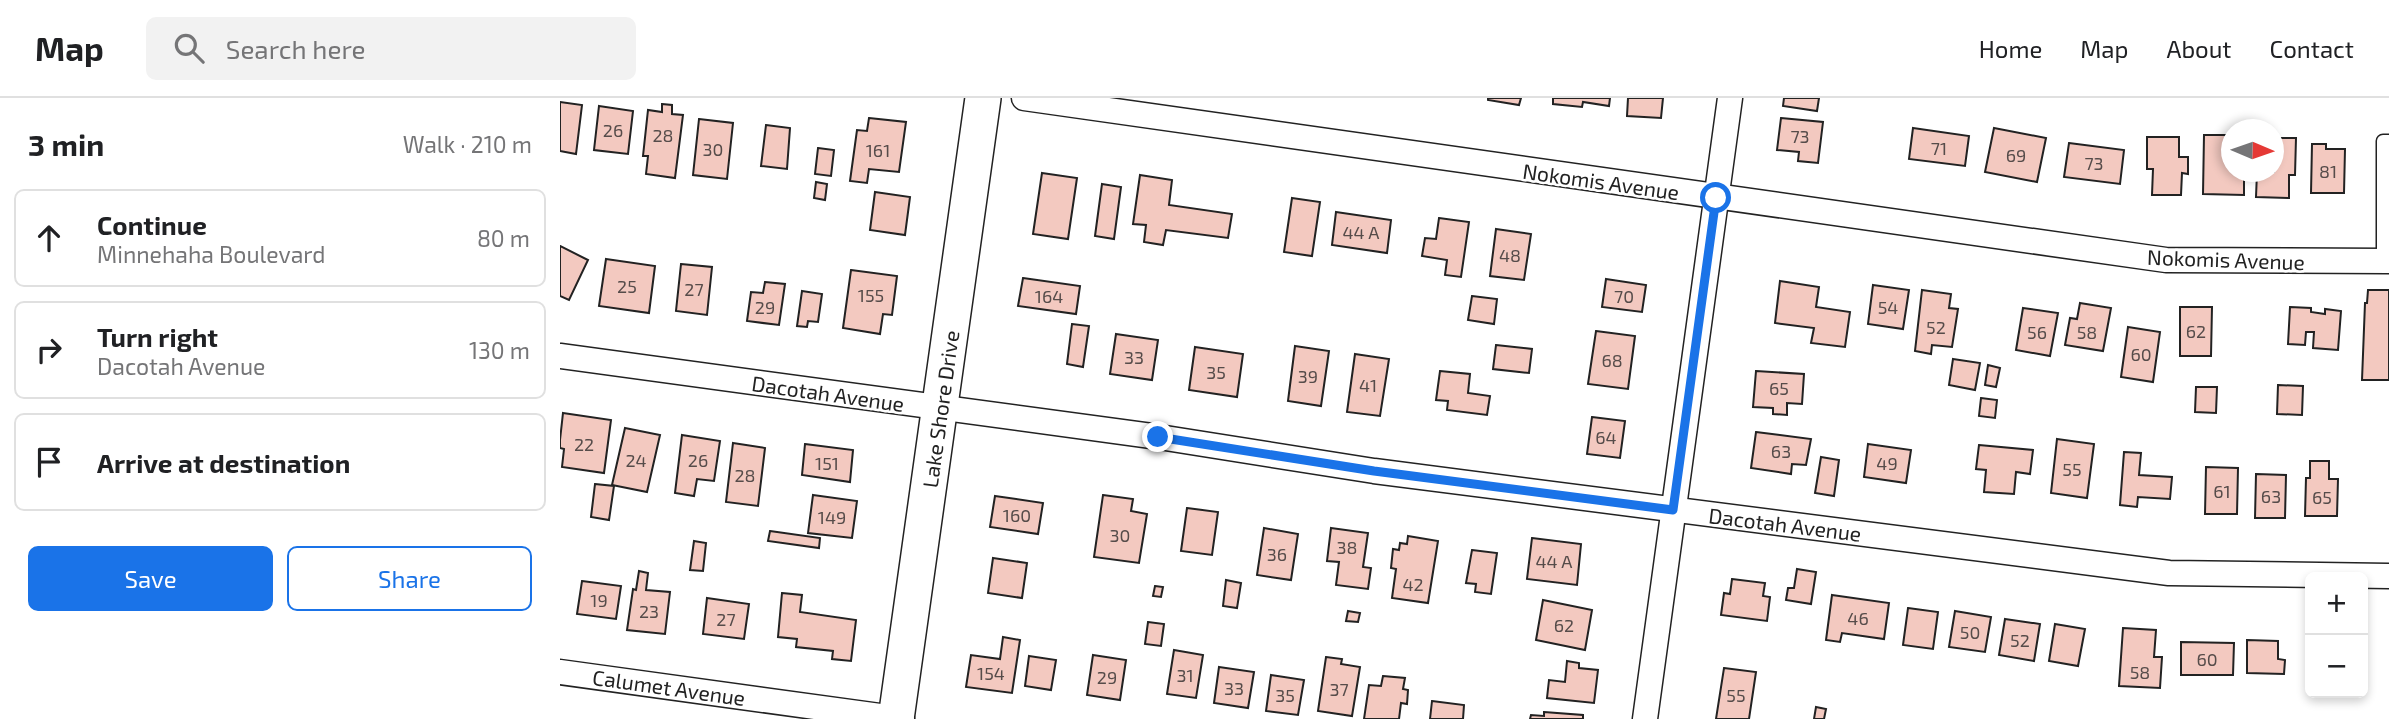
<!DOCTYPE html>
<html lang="en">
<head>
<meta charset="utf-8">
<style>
  body { margin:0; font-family:"Exo 2",sans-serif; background:#f2f2f2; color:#202124 }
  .controls { position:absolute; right:21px; bottom:21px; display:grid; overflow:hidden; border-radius:10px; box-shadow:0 4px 10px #0003 }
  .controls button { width:63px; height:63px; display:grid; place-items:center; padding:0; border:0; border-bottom:2px solid #e0e0e0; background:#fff; color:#202124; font:35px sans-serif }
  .compass { position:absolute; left:1661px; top:21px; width:63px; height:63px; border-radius:50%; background:#fff; box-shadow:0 4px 10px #0003; rotate:92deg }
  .stop { position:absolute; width:21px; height:21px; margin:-16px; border:5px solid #1a73e8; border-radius:50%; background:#fff }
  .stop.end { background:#1a73e8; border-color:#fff; box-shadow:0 2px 7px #0008 }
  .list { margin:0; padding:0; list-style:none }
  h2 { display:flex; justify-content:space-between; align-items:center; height:91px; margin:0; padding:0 28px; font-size:30px }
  h2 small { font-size:23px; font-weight:400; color:#757577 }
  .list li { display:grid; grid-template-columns:46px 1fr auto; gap:21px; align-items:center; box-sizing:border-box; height:98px; margin:0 14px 14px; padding:0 14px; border:2px solid #e0e0e0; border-radius:10px }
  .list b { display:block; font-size:26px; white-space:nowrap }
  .list p { margin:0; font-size:23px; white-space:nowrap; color:#757577 }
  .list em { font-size:23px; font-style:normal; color:#757577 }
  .actions { display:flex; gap:14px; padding:21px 28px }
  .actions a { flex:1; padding:16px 0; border:2px solid #1a73e8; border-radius:10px; text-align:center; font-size:24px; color:#1a73e8 }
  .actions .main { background:#1a73e8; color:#fff }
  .icon { flex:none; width:38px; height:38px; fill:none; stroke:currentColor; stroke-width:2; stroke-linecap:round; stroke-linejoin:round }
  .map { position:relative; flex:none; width:1829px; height:621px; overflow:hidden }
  header { display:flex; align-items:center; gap:42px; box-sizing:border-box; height:98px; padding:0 35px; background:#fff; border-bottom:2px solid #e0e0e0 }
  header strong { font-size:33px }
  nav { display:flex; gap:38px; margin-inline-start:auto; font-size:24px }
  .search { width:490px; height:63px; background:#f2f2f2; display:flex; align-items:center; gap:18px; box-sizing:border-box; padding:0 24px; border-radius:10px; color:#757577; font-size:26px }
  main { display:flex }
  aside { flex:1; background:#fff }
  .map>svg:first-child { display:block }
</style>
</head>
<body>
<header>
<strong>Map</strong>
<div class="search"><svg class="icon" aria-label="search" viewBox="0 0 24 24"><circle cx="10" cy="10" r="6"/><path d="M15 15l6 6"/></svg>Search here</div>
<nav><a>Home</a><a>Map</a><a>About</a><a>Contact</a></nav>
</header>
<main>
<aside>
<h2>3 min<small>Walk · 210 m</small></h2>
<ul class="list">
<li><svg class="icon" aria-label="ahead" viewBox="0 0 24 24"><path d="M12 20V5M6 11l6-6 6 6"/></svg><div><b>Continue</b><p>Minnehaha Boulevard</p></div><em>80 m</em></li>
<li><svg class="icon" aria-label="right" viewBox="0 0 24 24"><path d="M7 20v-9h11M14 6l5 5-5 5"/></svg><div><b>Turn right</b><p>Dacotah Avenue</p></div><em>130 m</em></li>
<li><svg class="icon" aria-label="arrive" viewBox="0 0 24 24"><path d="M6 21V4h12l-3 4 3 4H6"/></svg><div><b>Arrive at destination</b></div></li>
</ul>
<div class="actions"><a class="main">Save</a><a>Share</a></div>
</aside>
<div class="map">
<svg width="1829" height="621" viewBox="0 0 1829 621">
  <rect width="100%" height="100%" fill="#fff"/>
  <!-- building -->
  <g fill="#f3c9c0" stroke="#222" stroke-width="2">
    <path d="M928 0H961L959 7 928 2Z"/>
    <path d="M993 0H1050L1049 8 1023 4 1022 9 993 6Z"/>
    <path d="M1068 0H1103L1101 20 1067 18Z"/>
    <path d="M1224 0H1259L1257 13 1223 8Z"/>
    <path d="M0 4 22 7 16 56 0 53Z"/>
    <path d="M102 6 112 7V16L123 17 115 80 86 76 88 58H83L88 12 102 14Z"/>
    <path d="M39 8 73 13 68 56 34 52Z"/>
    <path d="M309 20 346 24 339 74 309 71 307 85 290 83 297 32 307 33Z"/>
    <path d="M1221 20 1263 24 1258 65 1238 63 1239 54 1217 52Z"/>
    <path d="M139 21 173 25 167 81 133 77Z"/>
    <path d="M206 27 230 30 227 71 201 68Z"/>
    <path d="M1353 30 1409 38 1405 68 1349 61Z"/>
    <path d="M1434 30 1486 40 1477 84 1425 74Z"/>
    <path d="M1644 37H1672V74L1684 76V97L1643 96Z"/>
    <path d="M1587 39H1619V59H1628V76L1622 75 1621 97H1592L1593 71H1587Z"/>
    <path d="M1718 40H1736L1735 77H1729V100L1696 99 1697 74H1714V59H1718Z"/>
    <path d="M1509 45 1564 52 1560 86 1504 79Z"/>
    <path d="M1752 46H1766V51H1785L1784 95H1751Z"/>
    <path d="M258 50 274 52 271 78 255 76Z"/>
    <path d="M482 75 517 80 508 141 473 136Z"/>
    <path d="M580 77 612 82 609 107 672 116 668 140 606 132 603 147 584 144 586 127 573 126Z"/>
    <path d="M256 84 267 86 265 102 254 100Z"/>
    <path d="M542 86 561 89 554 141 535 138Z"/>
    <path d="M315 94 350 99 345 137 310 132Z"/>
    <path d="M732 100 760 104 752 158 724 154Z"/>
    <path d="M776 114 831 122 827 155 772 147Z"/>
    <path d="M879 120 909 124 901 179 885 177 887 162 862 158 865 140 876 141Z"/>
    <path d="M936 131 971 136 964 182 930 178Z"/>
    <path d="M0 148 28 162 9 202 0 198Z"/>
    <path d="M46 161 95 168 89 215 39 208Z"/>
    <path d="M121 166 152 169 147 217 116 213Z"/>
    <path d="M291 172 337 178 332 217 323 216 320 236 283 230Z"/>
    <path d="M463 180 520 188 516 216 458 208Z"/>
    <path d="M1046 181 1086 187 1082 214 1042 209Z"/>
    <path d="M1220 183 1259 189 1256 209 1290 214 1285 249 1251 245 1254 230 1215 225Z"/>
    <path d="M205 184 225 186 219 227 187 223 191 194 203 195Z"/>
    <path d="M1313 187 1349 192 1343 231 1308 226Z"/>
    <path d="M1362 192 1391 196 1389 210 1398 211 1392 249 1372 247 1371 256 1355 253Z"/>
    <path d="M1808 192H1829V282H1802L1805 205H1807Z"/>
    <path d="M242 193 262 196 258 224 248 223 247 229 237 228Z"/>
    <path d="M912 198 937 201 934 226 908 222Z"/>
    <path d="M1520 205 1551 210 1543 253 1505 247 1510 220 1517 221Z"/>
    <path d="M1620 209H1652L1651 258H1620Z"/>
    <path d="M1730 209 1751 210V214L1765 216V211L1781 213 1778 252 1753 250 1754 234H1746L1745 247 1728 246Z"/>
    <path d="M1463 210 1498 215 1490 258 1456 252Z"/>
    <path d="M512 226 529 228 523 269 507 266Z"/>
    <path d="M1568 229 1600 234 1593 284 1561 279Z"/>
    <path d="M1036 233 1075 238 1068 291 1028 286Z"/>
    <path d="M556 236 598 242 592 282 550 276Z"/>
    <path d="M936 247 972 251 969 275 933 271Z"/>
    <path d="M735 248 769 253 761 308 728 303Z"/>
    <path d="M635 249 683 256 677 299 629 292Z"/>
    <path d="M795 256 829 261 820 318 787 314Z"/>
    <path d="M1393 261 1420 265 1415 292 1389 287Z"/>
    <path d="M1428 267 1440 270 1436 289 1425 287Z"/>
    <path d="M880 273 910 276 908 295 930 298 927 317 887 312 888 303 876 302Z"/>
    <path d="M1196 273 1244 276 1242 306 1227 305V317L1213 316V310L1193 309Z"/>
    <path d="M1718 287 1743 288 1742 317 1717 316Z"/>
    <path d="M1636 289H1657L1656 315 1635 314Z"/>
    <path d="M1421 300 1437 302 1435 320 1419 318Z"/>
    <path d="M3 315 51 322 44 375 2 369 4 351 0 350V342Z"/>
    <path d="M1032 319 1065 323 1060 360 1027 356Z"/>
    <path d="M65 330 100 337 87 394 52 387Z"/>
    <path d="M1196 334 1251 341 1246 367 1232 366 1231 376 1191 370Z"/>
    <path d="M122 337 160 343 154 383 137 381 134 398 115 395Z"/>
    <path d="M1497 341 1534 346 1527 400 1491 395Z"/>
    <path d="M173 345 205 350 198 408 166 404Z"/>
    <path d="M245 346 293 352 290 384 242 377Z"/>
    <path d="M1308 346 1351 352 1346 385 1304 379Z"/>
    <path d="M1419 347 1473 352 1470 376 1456 374 1454 396 1424 394 1426 372 1416 371Z"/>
    <path d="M1564 354 1581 355 1579 377 1612 379 1610 401 1578 399 1577 409 1560 407Z"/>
    <path d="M1261 359 1279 362 1274 398 1255 395Z"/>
    <path d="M1750 363H1769V381H1778L1777 418H1745L1746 380H1750Z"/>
    <path d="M1646 369 1678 370 1677 416H1645Z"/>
    <path d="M1696 376 1726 377 1725 420H1695Z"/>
    <path d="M35 386 54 388 49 422 31 419Z"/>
    <path d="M253 397 297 403 292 440 248 435Z"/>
    <path d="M543 397 573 401 571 413 587 416 579 465 534 459Z"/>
    <path d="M435 398 483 405 478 436 430 429Z"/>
    <path d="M627 410 658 414 652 457 621 453Z"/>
    <path d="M704 430 738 436 731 482 697 477Z"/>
    <path d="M771 430 808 435 803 469 811 470 808 491 776 487 779 464 767 463Z"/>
    <path d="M210 433 260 440 259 450 208 443Z"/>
    <path d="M848 438 878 443 868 505 832 500 836 471 831 470 833 451 839 452 840 445 847 446Z"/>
    <path d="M972 440 1021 446 1017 487 967 481Z"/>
    <path d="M134 443 146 445 143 473 130 472Z"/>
    <path d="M912 452 937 455 931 496 915 494 916 486 906 485Z"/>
    <path d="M433 460 467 465 462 500 428 495Z"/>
    <path d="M1237 471 1256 474 1251 506 1226 502 1228 490H1234Z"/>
    <path d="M79 473 88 475 86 492 110 494 105 536 67 532 73 491 76 492Z"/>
    <path d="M1172 481 1205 485 1203 498 1210 499 1207 523 1161 517 1164 495 1170 496Z"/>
    <path d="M666 482 681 485 677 510 663 508Z"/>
    <path d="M22 483 61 488 56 521 17 516Z"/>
    <path d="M595 488 603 489 601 499 593 498Z"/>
    <path d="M222 495 242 497 240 514 296 522 291 563 272 561 273 553 236 549 237 541 218 539Z"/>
    <path d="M1272 497 1329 505 1324 541 1282 535 1280 544 1266 542Z"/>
    <path d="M147 500 189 506 184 541 143 536Z"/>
    <path d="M983 502 1032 512 1025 552 976 542Z"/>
    <path d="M1348 510 1378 514 1373 551 1343 547Z"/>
    <path d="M788 513 800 515 798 524 786 523Z"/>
    <path d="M1395 513 1431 519 1425 554 1389 549Z"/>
    <path d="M1445 521 1480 526 1474 563 1439 557Z"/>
    <path d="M588 524 604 526 601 548 585 546Z"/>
    <path d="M1495 526 1525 531 1518 568 1489 563Z"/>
    <path d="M1563 530 1596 532 1594 559H1602L1600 590 1559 588Z"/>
    <path d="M443 539 460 542 452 595 406 589 411 557 440 561Z"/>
    <path d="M1687 542 1718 543V561L1725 562 1724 576 1687 575Z"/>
    <path d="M1621 544 1674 545 1673 577H1621Z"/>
    <path d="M614 552 643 557 636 600 607 596Z"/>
    <path d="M533 557 566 562 560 602 527 597Z"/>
    <path d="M469 558 496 562 491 592 465 588Z"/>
    <path d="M766 559 782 561 781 566 800 569 792 618 758 613Z"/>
    <path d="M1007 563 1019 565V570L1038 572 1034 605 987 600 989 582 1005 584Z"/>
    <path d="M659 569 694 574 688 610 654 605Z"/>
    <path d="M1164 570 1196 574 1189 621H1156Z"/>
    <path d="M711 577 744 582 738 617 706 613Z"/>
    <path d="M823 578 845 580 843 591 848 592 847 606 841 605 839 621H804L809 587 821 588Z"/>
    <path d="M872 603 904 607 903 621H870Z"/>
    <path d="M1256 609 1266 611 1264 621H1254Z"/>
    <path d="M984 614 1023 617V621H970L971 617 984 618Z"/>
  </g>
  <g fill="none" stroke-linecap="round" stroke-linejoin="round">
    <defs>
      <path id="lane" d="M1823 163V43H1829"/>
      <g id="street">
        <path d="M464 0 1606 162 1829 163"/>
        <path d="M0 258 599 339 814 373 1609 475 1829 478"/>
        <path d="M0 574 342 621"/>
        <path d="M1085 621 1170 0"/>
      </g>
      <path id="secondary" d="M336 621 423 0"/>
    </defs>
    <!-- lane casing -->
    <use href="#lane" stroke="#222" stroke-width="15"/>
    <!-- street casing -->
    <use href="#street" stroke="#222" stroke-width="27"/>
    <!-- secondary casing -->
    <use href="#secondary" stroke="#222" stroke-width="38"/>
    <!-- lane -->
    <use href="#lane" stroke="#fff" stroke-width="12"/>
    <!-- street -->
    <use href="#street" stroke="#fff" stroke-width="24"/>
    <!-- secondary -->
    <use href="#secondary" stroke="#fff" stroke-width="35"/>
  </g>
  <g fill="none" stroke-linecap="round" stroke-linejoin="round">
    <!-- route -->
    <path stroke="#1a73e8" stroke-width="9" d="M598 339 814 373 1113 412 1156 100"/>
  </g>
  <g text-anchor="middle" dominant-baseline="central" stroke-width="5" stroke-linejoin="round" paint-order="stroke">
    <!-- number labels -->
    <g font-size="18" fill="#564c4a">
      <text x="53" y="32">26</text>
      <text x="103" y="37">28</text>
      <text x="1240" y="38">73</text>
      <text x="1379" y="50">71</text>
      <text x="153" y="51">30</text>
      <text x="318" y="52">161</text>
      <text x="1456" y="57">69</text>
      <text x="1534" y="65">73</text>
      <text x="1768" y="73">81</text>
      <text x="801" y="134">44 A</text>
      <text x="950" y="157">48</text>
      <text x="67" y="188">25</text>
      <text x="134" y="191">27</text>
      <text x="311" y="197">155</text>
      <text x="489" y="198">164</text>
      <text x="1064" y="198">70</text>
      <text x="205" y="209">29</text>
      <text x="1328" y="209">54</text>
      <text x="1376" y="229">52</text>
      <text x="1636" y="233">62</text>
      <text x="1477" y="234">56</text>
      <text x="1527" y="234">58</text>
      <text x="1581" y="256">60</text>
      <text x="574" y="259">33</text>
      <text x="1052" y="262">68</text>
      <text x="656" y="274">35</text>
      <text x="748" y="278">39</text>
      <text x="808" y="287">41</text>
      <text x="1219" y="290">65</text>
      <text x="1046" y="339">64</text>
      <text x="24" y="346">22</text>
      <text x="1221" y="353">63</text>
      <text x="76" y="362">24</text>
      <text x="138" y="362">26</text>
      <text x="267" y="365">151</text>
      <text x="1327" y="365">49</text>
      <text x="1512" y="371">55</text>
      <text x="185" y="377">28</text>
      <text x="1662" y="393">61</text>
      <text x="1711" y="398">63</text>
      <text x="1762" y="399">65</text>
      <text x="457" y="417">160</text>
      <text x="272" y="419">149</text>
      <text x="560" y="437">30</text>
      <text x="787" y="449">38</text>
      <text x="717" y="456">36</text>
      <text x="994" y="463">44 A</text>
      <text x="853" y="486">42</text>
      <text x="39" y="502">19</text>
      <text x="89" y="513">23</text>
      <text x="1298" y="520">46</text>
      <text x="166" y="521">27</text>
      <text x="1004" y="527">62</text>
      <text x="1410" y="534">50</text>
      <text x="1460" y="542">52</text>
      <text x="1647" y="561">60</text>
      <text x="1580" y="574">58</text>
      <text x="431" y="575">154</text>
      <text x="625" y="577">31</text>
      <text x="547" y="579">29</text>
      <text x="674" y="590">33</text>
      <text x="779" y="591">37</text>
      <text x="725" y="597">35</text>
      <text x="1176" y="597">55</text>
    </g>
    <!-- street labels -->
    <g font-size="21" fill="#222" stroke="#fff">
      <text transform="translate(1041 83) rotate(8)">Nokomis Avenue</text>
      <text transform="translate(1666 161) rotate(2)">Nokomis Avenue</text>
      <text transform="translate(268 295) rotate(8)">Dacotah Avenue</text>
      <text transform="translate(380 311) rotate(-82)">Lake Shore Drive</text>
      <text transform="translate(1225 426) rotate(7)">Dacotah Avenue</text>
      <text transform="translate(109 589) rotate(8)">Calumet Avenue</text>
    </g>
  </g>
</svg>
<div class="controls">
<button>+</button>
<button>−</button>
</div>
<svg class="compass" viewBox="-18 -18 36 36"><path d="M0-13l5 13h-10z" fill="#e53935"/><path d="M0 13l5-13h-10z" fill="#757577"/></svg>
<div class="stop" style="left:1156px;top:100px"></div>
<div class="stop end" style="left:598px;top:339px"></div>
</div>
</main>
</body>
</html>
